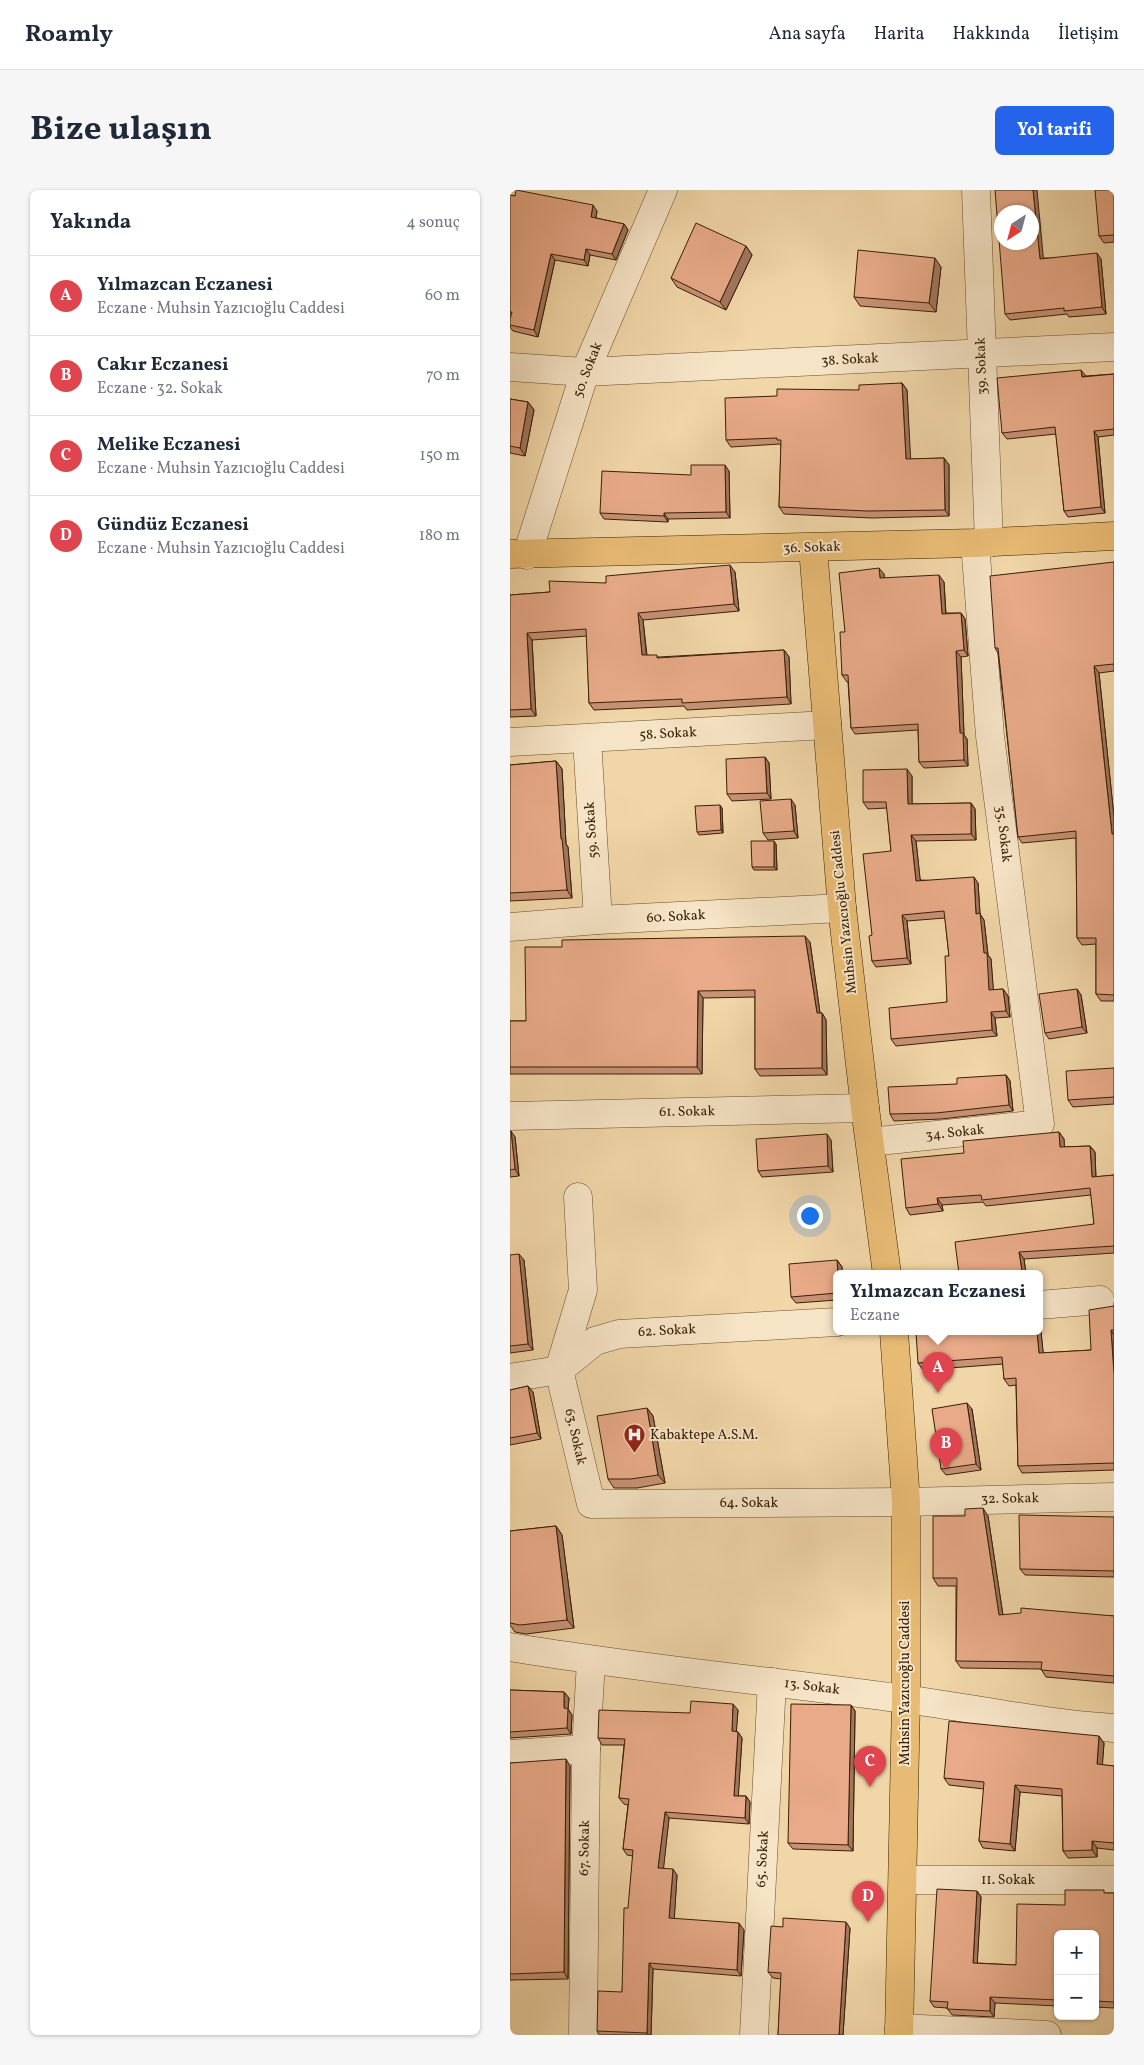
<!DOCTYPE html>
<html lang="tr">
<head>
<meta charset="utf-8">
<style>
  body { margin:0; font-family:Vollkorn,serif; background:#f6f6f7; color:#1f2937 }
  .controls { position:absolute; right:15px; bottom:15px; display:grid; overflow:hidden; border-radius:8px; box-shadow:0 1px 4px #0004 }
  .controls button { width:45px; height:45px; display:grid; place-items:center; padding:0; border:0; border-bottom:1px solid #e0e1e3; background:#fff; color:#1f2937; font:25px sans-serif }
  .compass { position:absolute; left:484px; top:15px; width:45px; height:45px; border-radius:50%; background:#fff; box-shadow:0 1px 4px #0004; rotate:216deg }
  .you { position:absolute; left:299px; top:1025px; width:18px; height:18px; margin:-12px; border:4px solid #fff; border-radius:50%; background:#1a73e8; box-shadow:0 0 0 8px #1a73e833 }
  .badge { display:grid; place-items:center; width:32px; height:32px; border-radius:50%; background:#2563eb; color:#fff; font-size:16px; font-weight:700 }
  .pin { position:absolute; translate:-50% -41px; filter:drop-shadow(0 1px 2px #0008) }
  .pin::after { content:''; position:absolute; top:26px; width:18px; height:15px; background:inherit; clip-path:polygon(0 0,100% 0,50% 100%) }
  .popup { position:absolute; left:323px; top:1080px; width:210px; height:65px; box-sizing:border-box; display:grid; place-content:center; border-radius:8px; background:#fff; filter:drop-shadow(0 1px 4px #0005); font-size:16px; white-space:nowrap; color:#747a83 }
  .popup b { font-size:19px; color:#1f2937 }
  .popup::after { content:''; position:absolute; left:50%; top:100%; margin-left:-10px; border:10px solid transparent; border-top-color:#fff }
  .list { margin:0; padding:0; list-style:none }
  h2 { display:flex; justify-content:space-between; align-items:center; height:65px; margin:0; padding:0 20px; font-size:21px }
  h2 small { font-size:16px; font-weight:400; color:#747a83 }
  .list li { display:grid; grid-template-columns:32px 1fr auto; gap:15px; align-items:center; box-sizing:border-box; height:80px; padding:0 20px; border-top:1px solid #e0e1e3 }
  .list b { display:block; font-size:19px; white-space:nowrap }
  .list p { margin:0; font-size:16px; white-space:nowrap; color:#747a83 }
  .list em { font-size:16px; font-style:normal; color:#747a83 }
  .map { position:relative; flex:none; width:604px; height:1845px; overflow:hidden; border-radius:8px }
  header { display:flex; align-items:center; gap:30px; box-sizing:border-box; height:70px; padding:0 25px; background:#fff; border-bottom:1px solid #e0e1e3 }
  header strong { font-size:24px }
  nav { display:flex; gap:28px; margin-inline-start:auto; font-size:18px }
  .intro { display:flex; align-items:center; justify-content:space-between; box-sizing:border-box; height:120px; padding:0 30px }
  h1 { margin:0; font-size:35px }
  .button { padding:12px 22px; border-radius:8px; background:#2563eb; color:#fff; font-size:18px; font-weight:700 }
  main { display:flex; gap:30px; padding:0 30px }
  aside { flex:1; background:#fff; border-radius:8px; box-shadow:0 1px 4px #0004 }
  .map>svg:first-child { display:block }
</style>
</head>
<body>
<header>
<strong>Roamly</strong>
<nav><a>Ana sayfa</a><a>Harita</a><a>Hakkında</a><a>İletişim</a></nav>
</header>
<div class="intro"><h1>Bize ulaşın</h1><a class="button">Yol tarifi</a></div>
<main>
<aside>
<h2>Yakında<small>4 sonuç</small></h2>
<ul class="list">
<li><span class="badge" style="background:#e0444e">A</span><div><b>Yılmazcan Eczanesi</b><p>Eczane · Muhsin Yazıcıoğlu Caddesi</p></div><em>60 m</em></li>
<li><span class="badge" style="background:#e0444e">B</span><div><b>Cakır Eczanesi</b><p>Eczane · 32. Sokak</p></div><em>70 m</em></li>
<li><span class="badge" style="background:#e0444e">C</span><div><b>Melike Eczanesi</b><p>Eczane · Muhsin Yazıcıoğlu Caddesi</p></div><em>150 m</em></li>
<li><span class="badge" style="background:#e0444e">D</span><div><b>Gündüz Eczanesi</b><p>Eczane · Muhsin Yazıcıoğlu Caddesi</p></div><em>180 m</em></li>
</ul>
</aside>
<div class="map">
<svg width="604" height="1845" viewBox="0 0 604 1845">
  <rect width="100%" height="100%" fill="#f1d6a7"/>
  <filter id="stains"><feTurbulence type="fractalNoise" baseFrequency=".004" numOctaves="4"/><feColorMatrix values="0 0 0 0 .2 0 0 0 0 .09 0 0 0 0 .02 0 0 0 .5 -.17"/></filter>
  <radialGradient id="worn" r=".72"><stop offset=".6" stop-color="#630" stop-opacity="0"/><stop offset="1" stop-color="#630" stop-opacity=".3"/></radialGradient>
  <g fill="none" stroke-linecap="round" stroke-linejoin="round">
    <defs>
      <g id="minor">
        <path d="M466 0 479 353"/>
        <path d="M0 177 75 182 604 157"/>
        <path d="M17 365 75 182 153 0"/>
        <path d="M77 549 88 730"/>
        <path d="M0 552 317 535"/>
        <path d="M0 737 88 730 332 718"/>
        <path d="M0 926 355 918"/>
        <path d="M360 952 530 934 480 546 465 353"/>
        <path d="M68 1007 73 1100 49 1180 81 1314 396 1312 604 1307"/>
        <path d="M529 1115 590 1110"/>
        <path d="M0 1188 49 1180 85 1151 109 1144 327 1132"/>
        <path d="M0 1457C131 1479 263 1491 394 1509 464 1518 533 1534 604 1538"/>
        <path d="M0 1564 76 1559"/>
        <path d="M393 1690H604"/>
        <path d="M389 1838 537 1845"/>
        <path d="M73 1845 76 1559 81 1471"/>
        <path d="M244 1845 262 1492"/>
      </g>
      <g id="major">
        <path d="M303 358 332 718 355 918 377 1084"/>
        <path d="M0 364 465 353 604 346"/>
        <path d="M384 1142 396 1312V1509L389 1845"/>
      </g>
    </defs>
    <!-- minor casing -->
    <use href="#minor" stroke="#664e2f" stroke-width="29"/>
    <!-- major casing -->
    <use href="#major" stroke="#372007" stroke-width="29"/>
    <!-- minor -->
    <use href="#minor" stroke="#f6e4c6" stroke-width="28"/>
    <!-- major -->
    <use href="#major" stroke="#e8bb74" stroke-width="28"/>
  </g>
  <!-- wall -->
  <g fill="#c89275" stroke="#372007">
    <path d="M604 0V52L594 53 589 46Z"/>
    <path d="M0 5 87 21 86 28 114 34 118 40 106 70 80 65 78 76 45 70 28 147 3 141 0 137Z"/>
    <path d="M236 56 242 65 216 120 167 97 161 88Z"/>
    <path d="M533 68 591 69 596 124 559 127 557 124 500 130 495 124Z"/>
    <path d="M431 77 426 122 350 116 344 107Z"/>
    <path d="M604 184V245L588 247 595 323 558 327 554 321 546 244 497 249 492 243 576 186Z"/>
    <path d="M392 193 397 200 400 269 434 268 439 275V326L362 328 274 324 269 317 271 256 270 254 221 257 216 250 349 200Z"/>
    <path d="M0 209 18 212 24 220 15 266 0 263Z"/>
    <path d="M219 281 220 328 158 329V332L94 329 90 323 181 285Z"/>
    <path d="M604 372V481L589 483 604 627V811H591L586 804V754L572 755 567 748 566 648 512 653 508 647 488 463 485 458Z"/>
    <path d="M225 382 229 421 133 430 137 465 149 467 274 460 279 467 281 514 177 520 174 516 84 520 79 513 77 446 22 450 26 526 0 527V405L40 402 96 393Z"/>
    <path d="M374 384V388L434 392 436 423H451L455 429 458 466 451 467 454 545 457 549 458 576 414 578 409 572 408 540 345 544 341 538 338 492H337L332 485 335 442Z"/>
    <path d="M255 567 259 573 261 609 222 611 217 604Z"/>
    <path d="M46 571 52 579 56 654 58 657 62 708 0 711V575Z"/>
    <path d="M402 586V614L461 613 465 619 466 650 406 651 410 690 468 693 470 724 474 730 478 765 481 769 483 800 493 799 498 806 500 827 485 828 487 846 386 856 381 849 437 812 439 766 435 728 397 731 401 774 366 777 362 771V745L381 661 377 618 358 619 353 612Z"/>
    <path d="M285 615 288 648 258 650 253 643Z"/>
    <path d="M212 618 213 643 189 645 187 642Z"/>
    <path d="M266 654 267 680H244L242 677Z"/>
    <path d="M300 752 310 823H312L316 830 317 885 250 886 245 879V807L193 808 192 884H0V831H16L52 757Z"/>
    <path d="M567 799 571 805 577 843 539 849 535 843Z"/>
    <path d="M604 878V914L563 917 558 910Z"/>
    <path d="M496 885 500 891 503 921 431 929 384 931 380 924 447 894Z"/>
    <path d="M0 941 5 947 9 986 0 987Z"/>
    <path d="M549 942 554 949V957L580 956 585 962 586 987 604 985V1063L514 1069 516 1084H449L584 1034 581 1005 476 1016 473 1012 432 1015 433 1021 400 1025 396 1018 454 963Z"/>
    <path d="M321 950 323 982 252 987 248 981Z"/>
    <path d="M0 1065 14 1070 23 1160 0 1163Z"/>
    <path d="M327 1070 332 1077V1084H327V1110L286 1113 281 1107Z"/>
    <path d="M604 1116V1280L512 1283 508 1276 506 1195 499 1196 494 1189 493 1174 413 1180 408 1173 529 1142V1139L531 1142 533 1163 581 1160Z"/>
    <path d="M18 1196 23 1202 31 1249 0 1255V1200Z"/>
    <path d="M137 1218 143 1226 155 1293 127 1298H104L98 1289Z"/>
    <path d="M462 1219 471 1280 436 1285 431 1279Z"/>
    <path d="M455 1326H478L493 1425 604 1426V1493L536 1487 531 1479 451 1478 446 1471V1396H428L423 1388Z"/>
    <path d="M604 1327V1387L515 1385 510 1379Z"/>
    <path d="M46 1336 52 1345 64 1438 16 1444 5 1442 0 1435V1341Z"/>
    <path d="M0 1500 54 1502 59 1508 58 1519 62 1525 61 1544 0 1548Z"/>
    <path d="M341 1515 345 1521 343 1661 283 1659 278 1653Z"/>
    <path d="M228 1520 226 1541 228 1542 232 1548 228 1606H236L240 1612 239 1634 159 1628 153 1678 167 1685 164 1729 234 1740 231 1786 143 1779 141 1845H90L87 1841 112 1802 123 1666 117 1665 113 1659 118 1615 114 1614 109 1608 114 1555H92L88 1548 180 1523Z"/>
    <path d="M594 1553 592 1575 604 1576V1660L587 1658V1667L558 1668 553 1661 552 1606 510 1602 505 1661 473 1658 469 1651 474 1599 439 1595 434 1588Z"/>
    <path d="M0 1573 60 1576 58 1789 0 1790Z"/>
    <path d="M467 1701 471 1707 467 1773 506 1775 555 1715 596 1703H604V1818L585 1817V1744H548V1816L485 1813 484 1827 442 1825 437 1818 424 1817 420 1811Z"/>
    <path d="M340 1738 333 1845H268L271 1789 263 1788 258 1782Z"/>
  </g>
  <!-- shaded-wall -->
  <g fill="#a2775f" stroke="#372007">
    <path d="M523 0H527L534 75 530 69Z"/>
    <path d="M83 15 87 21 85 34 81 27Z"/>
    <path d="M114 34 118 40 106 70 102 64Z"/>
    <path d="M236 56 242 65 216 120 210 112Z"/>
    <path d="M76 59 80 65 78 76 74 70Z"/>
    <path d="M587 63 591 69 596 124 592 117Z"/>
    <path d="M41 64 45 70 28 147 24 140Z"/>
    <path d="M425 68 431 77 426 122 419 113Z"/>
    <path d="M571 180 576 186 572 187Z"/>
    <path d="M392 193 397 200 401 276 396 269Z"/>
    <path d="M18 212 24 220 15 266 10 258Z"/>
    <path d="M584 241 588 247 595 323 591 317Z"/>
    <path d="M434 268 439 275V326L435 320Z"/>
    <path d="M215 275 219 281 220 328 216 322Z"/>
    <path d="M154 323 158 329V332L154 326Z"/>
    <path d="M220 375 225 382 229 421 224 414Z"/>
    <path d="M369 378 374 384 375 395 370 388Z"/>
    <path d="M429 385 434 392 436 430 432 424Z"/>
    <path d="M128 423 133 430 137 472 132 465Z"/>
    <path d="M451 423 455 429 458 466 454 460Z"/>
    <path d="M17 443 22 450 26 526 21 519Z"/>
    <path d="M274 460 279 467 281 514 277 507Z"/>
    <path d="M446 461 451 467 454 545 457 549 458 576 454 570 450 543Z"/>
    <path d="M584 476 589 483 604 627V647L602 644Z"/>
    <path d="M255 567 259 573 261 609 257 603Z"/>
    <path d="M46 571 52 579 56 654 58 657 62 708 57 700 51 649Z"/>
    <path d="M397 579 402 586V621L398 614Z"/>
    <path d="M281 609 285 615 288 648 284 641Z"/>
    <path d="M461 613 465 619 466 650 461 644Z"/>
    <path d="M210 615 212 618 213 643 211 640Z"/>
    <path d="M401 645 406 651 411 697 406 691Z"/>
    <path d="M264 651 266 654 267 680 264 677Z"/>
    <path d="M464 687 468 693 470 724 474 730 478 765 481 769 484 806 479 800 474 763 466 724Z"/>
    <path d="M392 725 397 731 401 774 397 768Z"/>
    <path d="M295 746 300 752 311 830 307 823Z"/>
    <path d="M493 799 498 806 500 827 496 821Z"/>
    <path d="M567 799 571 805 577 843 572 837Z"/>
    <path d="M188 801 193 808 192 884 187 877Z"/>
    <path d="M481 822 485 828 487 846 482 840Z"/>
    <path d="M312 823 316 830 317 885 312 878Z"/>
    <path d="M496 885 500 891 503 921 499 915Z"/>
    <path d="M1 941 5 947 9 986 5 979Z"/>
    <path d="M549 942 554 949 555 964 550 957Z"/>
    <path d="M317 944 321 950 323 982 318 976Z"/>
    <path d="M580 956 585 962 586 994 582 987Z"/>
    <path d="M427 1008 432 1015 433 1021 428 1014Z"/>
    <path d="M509 1062 514 1069 516 1084H514L512 1081Z"/>
    <path d="M9 1064 14 1070 23 1160 18 1154Z"/>
    <path d="M327 1070 332 1077V1084H328Z"/>
    <path d="M529 1139 531 1142 534 1170 529 1163 527 1142H529Z"/>
    <path d="M601 1140 604 1145V1184Z"/>
    <path d="M18 1196 23 1202 31 1249 27 1243Z"/>
    <path d="M457 1213 462 1219 471 1280 466 1274Z"/>
    <path d="M137 1218 143 1226 155 1293 148 1285Z"/>
    <path d="M473 1318 478 1326 494 1433 489 1425Z"/>
    <path d="M46 1336 52 1345 64 1438 57 1430Z"/>
    <path d="M54 1502 59 1508 58 1519 62 1525 61 1544 57 1538 54 1518Z"/>
    <path d="M223 1514 228 1520 226 1547 222 1541Z"/>
    <path d="M341 1515 345 1521 343 1661 338 1655Z"/>
    <path d="M228 1542 232 1548 228 1612 224 1606Z"/>
    <path d="M589 1546 594 1553 592 1581 587 1574Z"/>
    <path d="M56 1569 60 1576 58 1789 54 1782Z"/>
    <path d="M505 1595 510 1602 505 1661 500 1654Z"/>
    <path d="M236 1606 240 1612 239 1634 235 1628Z"/>
    <path d="M155 1622 159 1628 153 1684 148 1678Z"/>
    <path d="M582 1651 587 1658V1667L582 1660Z"/>
    <path d="M163 1679 167 1685 164 1734 159 1728Z"/>
    <path d="M467 1701 471 1707 467 1779 463 1773Z"/>
    <path d="M336 1732 340 1738 333 1845H329Z"/>
    <path d="M229 1733 234 1740 231 1786 227 1780Z"/>
    <path d="M139 1773 143 1779 141 1845H138L137 1843Z"/>
    <path d="M480 1807 485 1813 484 1827 480 1821Z"/>
  </g>
  <!-- building -->
  <g fill="#e8aa88" stroke="#372007" fill-rule="evenodd">
    <path d="M6 0 83 15 81 27 114 34 102 64 76 59 74 70 41 64 24 140 0 135V129L2 122H0V5L5 6Z"/>
    <path d="M485 0H523L530 69 587 63 592 117 554 121V118L495 124ZM492 22H522V52H492Z"/>
    <path d="M585 0H604V45L589 46Z"/>
    <path d="M186 33 236 56 210 112 161 88Z"/>
    <path d="M348 60 425 68 419 113 344 107Z"/>
    <path d="M571 180 572 187 604 184V239L584 241 591 317 554 321 545 237 492 243 487 188Z"/>
    <path d="M392 193 396 269 434 268 435 320 357 321 269 317 271 250H267V248L216 250 215 208 267 206V199L349 200V195Z"/>
    <path d="M0 209 18 212 10 258 0 256Z"/>
    <path d="M181 275H215L216 322 154 323V326L90 323 92 281 181 285Z"/>
    <path d="M604 372V474L584 476 602 644H604V805L586 804V748H567L566 641 508 647 488 458H485L480 386Z"/>
    <path d="M220 375 224 414 128 423 132 465H147V468L274 460 277 507 172 513V509L79 513 76 439 17 443 21 519 0 520V405L40 402 39 391 96 393V386Z"/>
    <path d="M369 378 370 388 429 385 432 424 451 423 454 460 446 461 450 543H453L454 570 409 572 408 534 341 538 338 485H332L330 442H335L329 383Z"/>
    <path d="M255 567 257 603 217 604 216 569Z"/>
    <path d="M46 571 51 649H52L57 700 0 703V575Z"/>
    <path d="M397 579 398 614 461 613V644L401 645 406 691 464 687 466 724 470 723 474 763H477L479 800 493 799 496 821 481 822 482 840 381 849 379 818 437 812 435 766H439L434 721 392 725 397 768 362 771 359 746 362 745 353 664 381 661 376 612H353V580Z"/>
    <path d="M281 609 284 641 253 643 250 611Z"/>
    <path d="M210 615 211 640 187 642 185 616Z"/>
    <path d="M241 651H264V677H242Z"/>
    <path d="M295 746 307 823H312V878L245 879V800L188 801 187 877H0V831H16L15 757H52V750Z"/>
    <path d="M567 799 572 837 535 843 529 804Z"/>
    <path d="M604 878V907L558 910 556 881Z"/>
    <path d="M496 885 499 915 426 923 380 924 378 897 447 894V888Z"/>
    <path d="M0 941H1L5 979 0 980Z"/>
    <path d="M549 942 550 957 580 956 582 987 604 985V1056L509 1062 512 1081 489 1084H449L445 1052 584 1034 580 998 472 1010 471 1005 427 1008 428 1014 396 1018 391 969 454 963 453 951Z"/>
    <path d="M317 944 318 976 248 981 246 949Z"/>
    <path d="M9 1064 18 1154 0 1156V1065Z"/>
    <path d="M327 1070 328 1084H327V1103L281 1107 279 1074Z"/>
    <path d="M604 1116V1140H601L604 1184V1273L508 1276 506 1188 494 1189 492 1167 408 1173 406 1142H527L529 1163 581 1160 579 1120Z"/>
    <path d="M18 1196 27 1243 0 1248V1200Z"/>
    <path d="M457 1213 466 1274 431 1279 422 1219Z"/>
    <path d="M137 1218 148 1285 121 1289H98L87 1226Z"/>
    <path d="M473 1318 489 1425 511 1423V1418L604 1426V1486L531 1480 532 1472 446 1471 447 1388H423V1326H455V1319Z"/>
    <path d="M509 1325 604 1327V1381L510 1379Z"/>
    <path d="M46 1336 57 1430 10 1435 0 1433V1341Z"/>
    <path d="M0 1500 54 1502V1518L58 1519 57 1538 0 1542Z"/>
    <path d="M181 1511 223 1514 222 1541 228 1542 224 1606H236L235 1628 155 1622 148 1678 163 1679 159 1728 229 1733 227 1780 139 1773 137 1843 87 1841 88 1801 112 1802 114 1718H118L123 1660 113 1659 119 1609 109 1608 115 1549 88 1548 89 1520 180 1523Z"/>
    <path d="M281 1514 341 1515 338 1655 278 1653Z"/>
    <path d="M439 1531 589 1546 587 1574 604 1576V1653L582 1651V1660L553 1661 552 1599 505 1595 500 1654 469 1651 474 1592 434 1588Z"/>
    <path d="M56 1569 54 1782 0 1784V1573Z"/>
    <path d="M427 1699 467 1701 463 1773 506 1775 507 1714 555 1715V1700H594V1703H604V1812L585 1811V1744H548V1810L480 1807V1821L437 1819 438 1812 420 1811Z"/>
    <path d="M273 1728 336 1732 329 1845H268L271 1783 258 1782 261 1736 273 1737Z"/>
  </g>
  <!-- icons -->
  <defs>
    <symbol id="hospital-pin" viewBox="-11 -11 22 30"><path d="M0 17L-7.5 6A9.5 9.5 0 1 1 7.5 6Z" fill="#8f2418" stroke="#f6e4c6"/><path d="M-5-5h3v3.5h4V-5h3V5h-3V1.5h-4V5h-3Z" fill="#fff"/></symbol>
  </defs>
  <g fill-rule="evenodd">
    <use href="#hospital-pin" x="112" y="1232" width="25" height="34"/>
  </g>
  <g text-anchor="middle" dominant-baseline="central" stroke-width="4" stroke-linejoin="round" paint-order="stroke">
    <!-- street labels -->
    <g font-size="14" fill="#372007" stroke="#f6e4c6">
      <text transform="translate(340 170) rotate(-3)">38. Sokak</text>
      <text transform="translate(472 176) rotate(-92)">39. Sokak</text>
      <text transform="translate(78 180) rotate(-69)">50. Sokak</text>
      <text transform="translate(302 358) rotate(-2)">36. Sokak</text>
      <text transform="translate(158 544) rotate(-3)">58. Sokak</text>
      <text transform="translate(82 640) rotate(-94)">59. Sokak</text>
      <text transform="translate(493 644) rotate(83)">35. Sokak</text>
      <text transform="translate(334 722) rotate(-96)">Muhsin Yazıcıoğlu Caddesi</text>
      <text transform="translate(166 727) rotate(-3)">60. Sokak</text>
      <text transform="translate(177 922) rotate(-1)">61. Sokak</text>
      <text transform="translate(445 943) rotate(-6)">34. Sokak</text>
      <text transform="translate(157 1141) rotate(-3)">62. Sokak</text>
      <text transform="translate(65 1247) rotate(77)">63. Sokak</text>
      <text transform="translate(500 1309) rotate(-1)">32. Sokak</text>
      <text x="239" y="1313">64. Sokak</text>
      <text transform="translate(395 1493) rotate(-90)">Muhsin Yazıcıoğlu Caddesi</text>
      <text transform="translate(302 1497) rotate(7)">13. Sokak</text>
      <text transform="translate(75 1658) rotate(-89)">67. Sokak</text>
      <text transform="translate(253 1669) rotate(-87)">65. Sokak</text>
      <text x="498" y="1690">11. Sokak</text>
    </g>
    <!-- poi labels -->
    <g font-size="14" fill="#372007" stroke="#f6e4c6" text-anchor="start">
      <text x="140" y="1245">Kabaktepe A.S.M.</text>
    </g>
  </g>
  <rect width="100%" height="100%" filter="url(#stains)"/>
  <rect width="100%" height="100%" fill="url(#worn)"/>
</svg>
<div class="controls">
<button>+</button>
<button>−</button>
</div>
<svg class="compass" viewBox="-18 -18 36 36"><path d="M0-13l5 13h-10z" fill="#e53935"/><path d="M0 13l5-13h-10z" fill="#747a83"/></svg>
<div class="you"></div>
<div class="pin badge" style="left:428px;top:1203px;background:#e0444e">A</div>
<div class="popup"><b>Yılmazcan Eczanesi</b>Eczane</div>
<div class="pin badge" style="left:436px;top:1279px;background:#e0444e">B</div>
<div class="pin badge" style="left:360px;top:1597px;background:#e0444e">C</div>
<div class="pin badge" style="left:358px;top:1732px;background:#e0444e">D</div>
</div>
</main>
</body>
</html>
